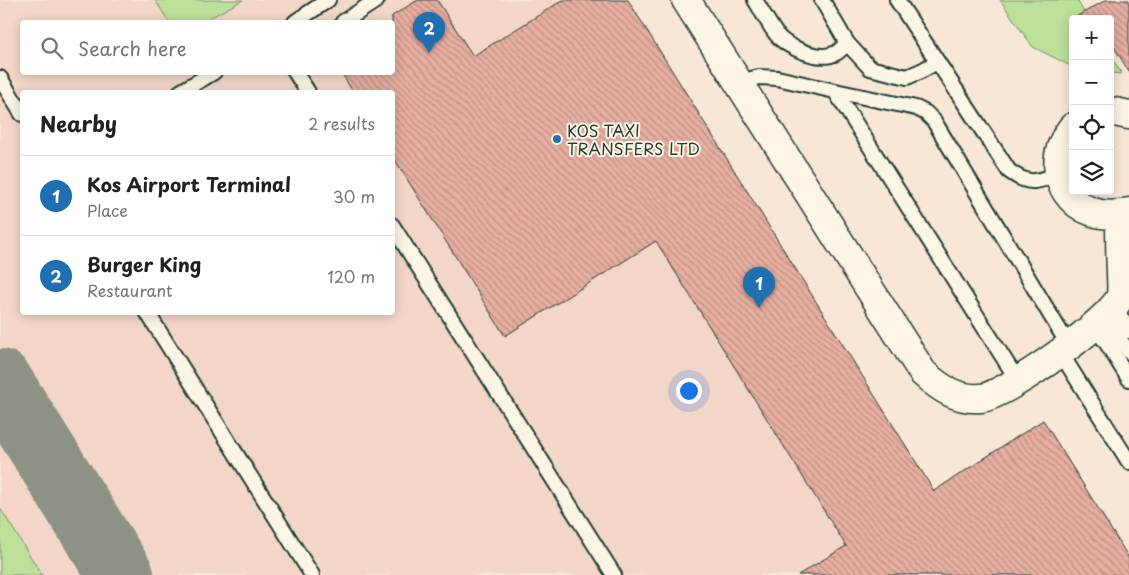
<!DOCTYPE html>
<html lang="en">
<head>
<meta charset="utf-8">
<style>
  body { margin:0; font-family:"Playpen Sans",sans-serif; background:#f6f6f6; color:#202124 }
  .controls { position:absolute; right:15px; top:15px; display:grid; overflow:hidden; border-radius:5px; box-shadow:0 2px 12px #0003 }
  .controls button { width:45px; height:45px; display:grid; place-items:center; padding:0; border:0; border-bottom:1px solid #e0e0e0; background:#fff; color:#202124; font:25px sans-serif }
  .you { position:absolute; left:688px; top:390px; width:18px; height:18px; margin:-12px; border:4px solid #fff; border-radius:50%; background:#1a73e8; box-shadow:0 0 0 8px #1a73e833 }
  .badge { display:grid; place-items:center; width:32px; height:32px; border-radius:50%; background:#1f6fb2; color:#fff; font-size:16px; font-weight:700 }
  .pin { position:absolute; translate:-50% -41px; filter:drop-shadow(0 1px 2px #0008) }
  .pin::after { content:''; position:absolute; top:26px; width:18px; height:15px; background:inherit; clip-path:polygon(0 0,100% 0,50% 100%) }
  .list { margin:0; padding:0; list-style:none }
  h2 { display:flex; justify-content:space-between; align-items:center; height:65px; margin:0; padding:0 20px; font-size:21px }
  h2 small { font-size:16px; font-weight:400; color:#757577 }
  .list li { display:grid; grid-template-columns:32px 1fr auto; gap:15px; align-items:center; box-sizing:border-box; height:80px; padding:0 20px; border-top:1px solid #e0e0e0 }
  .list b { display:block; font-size:19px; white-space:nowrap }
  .list p { margin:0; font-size:16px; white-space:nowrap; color:#757577 }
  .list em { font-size:16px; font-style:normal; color:#757577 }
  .icon { flex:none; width:28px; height:28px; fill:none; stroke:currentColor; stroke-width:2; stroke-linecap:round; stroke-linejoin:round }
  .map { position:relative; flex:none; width:1129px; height:575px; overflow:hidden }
  .search { position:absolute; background:#fff; box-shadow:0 2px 12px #0003; left:20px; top:20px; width:375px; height:55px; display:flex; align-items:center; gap:12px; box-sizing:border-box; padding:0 18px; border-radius:5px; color:#757577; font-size:19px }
  .panel { position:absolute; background:#fff; box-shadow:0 2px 12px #0003; left:20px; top:90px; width:375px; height:225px; border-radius:5px }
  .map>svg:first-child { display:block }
</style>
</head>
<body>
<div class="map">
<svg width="1129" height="575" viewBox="0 0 1129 575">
  <defs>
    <pattern id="building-back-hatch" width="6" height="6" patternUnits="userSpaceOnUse" patternTransform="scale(1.25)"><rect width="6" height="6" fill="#e7aea1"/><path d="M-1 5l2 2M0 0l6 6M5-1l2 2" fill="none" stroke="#bb8f84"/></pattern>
  </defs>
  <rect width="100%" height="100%" fill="#f8e7d7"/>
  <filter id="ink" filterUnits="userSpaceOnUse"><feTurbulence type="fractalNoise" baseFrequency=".02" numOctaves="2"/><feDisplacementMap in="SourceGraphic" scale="10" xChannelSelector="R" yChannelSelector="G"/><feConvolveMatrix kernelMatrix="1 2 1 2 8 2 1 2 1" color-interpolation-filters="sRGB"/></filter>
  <g filter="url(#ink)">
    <!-- built -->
    <path fill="#f3d6c7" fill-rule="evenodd" d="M0 0H628L934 490 1043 420 1129 557V575H0ZM22 22H392V72H22ZM22 92H392V312H22Z"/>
    <!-- green -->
    <g fill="#bde09a" stroke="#6e8e67">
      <path d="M155 0H243L202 22H169Z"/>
      <path d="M1000 0H1077L1088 19H1073V67L1033 47Z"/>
      <path d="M1110 55 1122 74 1110 73Z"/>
      <path d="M0 508 42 575H0Z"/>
    </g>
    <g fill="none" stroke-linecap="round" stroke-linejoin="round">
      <!-- taxiway -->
      <path stroke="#8c9286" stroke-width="66" d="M0 382 121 575"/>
    </g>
    <!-- building -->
    <g fill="url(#building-back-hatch)" stroke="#1f3d34">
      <path d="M418 0H437L473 56 563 0H628L934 491 1043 420 1129 558V575H798L846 546 656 241 505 336 392 155V92H353L341 72H392V16Z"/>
      <path d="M1106 0H1129V72L1110 40V19H1072Z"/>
    </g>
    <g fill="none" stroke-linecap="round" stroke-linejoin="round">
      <defs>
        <g id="lane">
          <path d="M755 0C762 11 768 23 776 34 786 47 819 62 836 53 840 51 844 46 847 43"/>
          <path d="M822 0 847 43 870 68 907 77 921 71 937 62"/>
          <path d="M897 0 1009 171C1029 186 1037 182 1059 174"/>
          <path d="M295 22 328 0"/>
          <path d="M343 22 377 0"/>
          <path d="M295 72 308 92"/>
          <path d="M0 78 22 114"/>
          <path d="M737 83 759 77 777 78 835 91 1018 381"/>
          <path d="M835 91 916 108 926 113 934 121 1069 346"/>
          <path d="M180 92 214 72"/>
          <path d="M392 225 614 575"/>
          <path d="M1112 309 1122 319 1129 331"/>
          <path d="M147 312 312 575"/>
          <path d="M1104 318 1129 352"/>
          <path d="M1094 327 1106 342 1129 379"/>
          <path d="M1060 352 1129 462"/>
        </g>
        <g id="secondary">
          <path d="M686 0 923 373C940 388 957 400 981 398 1005 396 1115 318 1121 295 1122 288 1121 279 1121 272 1120 253 1120 234 1120 215"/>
          <path d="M1110 111 1129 115"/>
          <path d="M1073 127C1036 171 1074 228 1129 212"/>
        </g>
      </defs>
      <!-- lane casing -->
      <use href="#lane" stroke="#1f3d34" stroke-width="18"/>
      <!-- secondary casing -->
      <use href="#secondary" stroke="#1f3d34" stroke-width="31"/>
      <!-- lane -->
      <use href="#lane" stroke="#fcf5e5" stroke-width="14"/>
      <!-- secondary -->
      <use href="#secondary" stroke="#fcf5e5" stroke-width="28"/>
    </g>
  </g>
  <!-- markers -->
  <circle fill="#1f6fb2" stroke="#fcf5e5" stroke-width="2" cx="557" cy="139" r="5"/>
  <g text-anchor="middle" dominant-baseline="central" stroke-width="4" stroke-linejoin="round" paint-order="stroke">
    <!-- poi labels -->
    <g font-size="16" fill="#1f3d34" stroke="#fcf5e5" text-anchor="start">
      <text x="567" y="130">KOS TAXI<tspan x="567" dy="18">TRANSFERS LTD</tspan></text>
    </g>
  </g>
</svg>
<div class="controls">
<button>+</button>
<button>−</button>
<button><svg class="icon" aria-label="locate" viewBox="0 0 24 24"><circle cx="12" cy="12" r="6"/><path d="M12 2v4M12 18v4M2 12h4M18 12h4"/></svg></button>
<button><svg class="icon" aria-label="layers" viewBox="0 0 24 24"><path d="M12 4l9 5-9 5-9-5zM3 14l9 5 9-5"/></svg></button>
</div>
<div class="you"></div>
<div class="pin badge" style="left:759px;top:308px">1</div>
<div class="pin badge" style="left:429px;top:53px">2</div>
<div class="search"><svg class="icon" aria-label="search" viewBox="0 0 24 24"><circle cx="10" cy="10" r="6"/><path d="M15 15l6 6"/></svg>Search here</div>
<section class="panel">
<h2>Nearby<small>2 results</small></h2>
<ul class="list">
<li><span class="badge">1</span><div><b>Kos Airport Terminal</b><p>Place</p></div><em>30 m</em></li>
<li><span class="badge">2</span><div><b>Burger King</b><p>Restaurant</p></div><em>120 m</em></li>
</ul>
</section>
</div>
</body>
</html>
